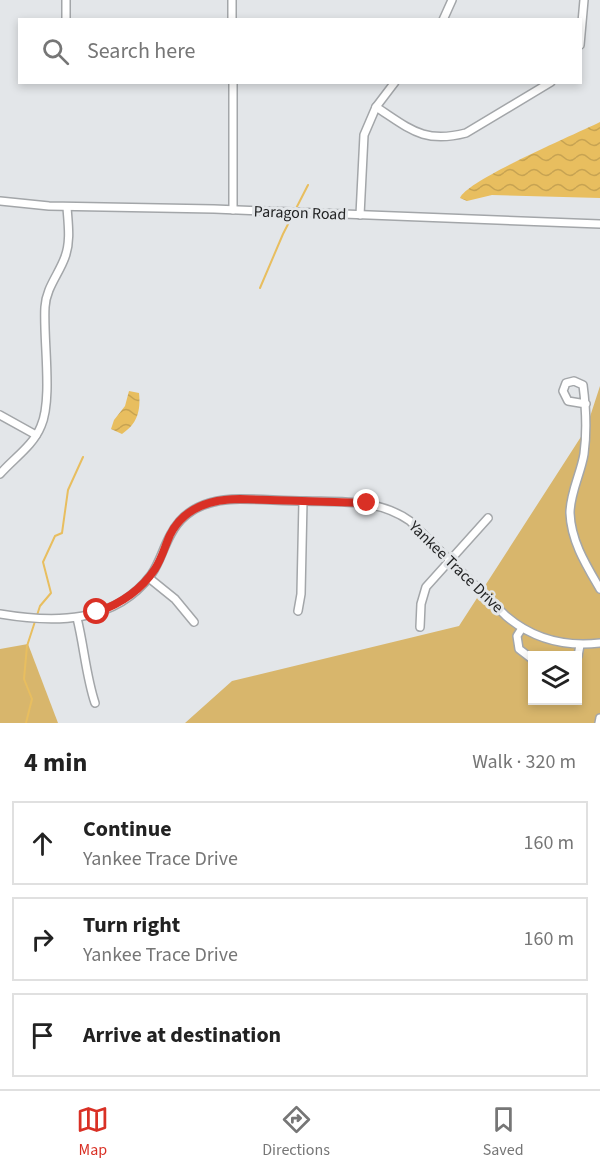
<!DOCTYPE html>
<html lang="en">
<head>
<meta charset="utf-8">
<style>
  body { margin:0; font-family:"Source Sans 3",sans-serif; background:#f6f6f6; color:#222 }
  .controls { position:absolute; right:18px; bottom:18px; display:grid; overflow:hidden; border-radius:0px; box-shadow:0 3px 9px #0003 }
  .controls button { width:54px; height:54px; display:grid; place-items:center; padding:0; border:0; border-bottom:2px solid #e0e0e0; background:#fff; color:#222; font:30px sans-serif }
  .stop { position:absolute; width:18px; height:18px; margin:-14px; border:4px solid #d93025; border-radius:50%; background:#fff }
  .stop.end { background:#d93025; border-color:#fff; box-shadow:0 2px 6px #0008 }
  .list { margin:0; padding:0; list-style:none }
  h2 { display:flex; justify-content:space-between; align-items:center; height:78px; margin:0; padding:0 24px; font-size:26px }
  h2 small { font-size:20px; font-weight:400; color:#767676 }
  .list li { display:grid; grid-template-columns:39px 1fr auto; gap:18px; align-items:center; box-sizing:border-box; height:84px; margin:0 12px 12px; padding:0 12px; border:2px solid #e0e0e0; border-radius:0px }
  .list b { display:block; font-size:22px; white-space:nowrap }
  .list p { margin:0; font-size:20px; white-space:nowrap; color:#767676 }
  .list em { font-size:20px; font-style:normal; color:#767676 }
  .icon { flex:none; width:33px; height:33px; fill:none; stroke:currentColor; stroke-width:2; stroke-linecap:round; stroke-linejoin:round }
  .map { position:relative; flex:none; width:600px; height:723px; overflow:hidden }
  .search { position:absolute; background:#fff; box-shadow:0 3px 9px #0003; left:18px; right:18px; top:18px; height:66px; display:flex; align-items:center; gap:15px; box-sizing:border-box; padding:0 21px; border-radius:0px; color:#767676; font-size:22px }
  .sheet { height:366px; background:#fff }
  nav { display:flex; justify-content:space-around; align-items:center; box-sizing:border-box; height:84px; border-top:2px solid #e0e0e0; background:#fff; font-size:16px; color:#767676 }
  nav a { display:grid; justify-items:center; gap:3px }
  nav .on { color:#d93025 }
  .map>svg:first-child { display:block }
</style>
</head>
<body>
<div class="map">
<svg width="600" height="723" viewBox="0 0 600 723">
  <defs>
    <pattern id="water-waves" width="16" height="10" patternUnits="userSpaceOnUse" patternTransform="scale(1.5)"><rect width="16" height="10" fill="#e8be5f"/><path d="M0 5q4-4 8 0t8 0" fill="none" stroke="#c7a352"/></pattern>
  </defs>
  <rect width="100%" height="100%" fill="#e3e6e9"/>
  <!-- grass -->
  <g fill="#d8b66c" fill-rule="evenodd">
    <path d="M600 386V723H185L232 681 459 626 586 429ZM532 656H578V700H532Z"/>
    <path d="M28 644 58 723H0V649Z"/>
  </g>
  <!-- water -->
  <g fill="url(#water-waves)">
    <path d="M600 122V198L492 195 467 201 460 198C467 180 576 134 600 122Z"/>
    <path d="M129 391 139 393C141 411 137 424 122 434L111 429 114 420 125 406Z"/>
  </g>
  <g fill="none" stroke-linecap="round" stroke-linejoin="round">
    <!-- stream -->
    <g stroke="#e8be5f" stroke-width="2">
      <path d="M260 288 283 234 308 185"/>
      <path d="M26 723 32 699 24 679 27 646 40 606 51 593 43 562 55 536 62 533 68 490 83 457"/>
    </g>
    <defs>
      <g id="minor">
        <path d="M232 0V20"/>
        <path d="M66 20V0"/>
        <path d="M443 20 452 0"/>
        <path d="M580 45 584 0"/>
        <path d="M233 82V210"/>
        <path d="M376 107C410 129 424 144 466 133L551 82"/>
        <path d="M0 201 49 206 214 209 600 224"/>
        <path d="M360 215 364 135 376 107 395 82"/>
        <path d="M586 404 568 401 563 391 566 383 574 381 583 385C586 408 587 432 584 454 581 473 570 493 570 513 571 541 586 565 600 589"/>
        <path d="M0 415 36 435"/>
        <path d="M0 474C14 458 33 446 41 426 53 399 43 339 45 307 46 288 59 274 65 257 71 241 68 223 67 207"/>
        <path d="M149 578 175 599 194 622"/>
        <path d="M298 611 301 594 303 501"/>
        <path d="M0 614C54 623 114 624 151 575 160 562 163 548 171 534 185 507 211 499 240 499 262 499 284 501 306 501 342 502 379 499 410 521L506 616C533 639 565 647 600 643"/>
        <path d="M77 618C84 646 86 676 95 703"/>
        <path d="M420 627 421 604 426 587 488 518"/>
        <path d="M522 628 517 636 519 649 532 659"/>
        <path d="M578 656 580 645"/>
        <path d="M599 723 600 718"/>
      </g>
    </defs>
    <!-- minor casing -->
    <use href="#minor" stroke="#a3a6a9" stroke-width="10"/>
    <!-- minor -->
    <use href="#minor" stroke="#fff" stroke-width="7"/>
  </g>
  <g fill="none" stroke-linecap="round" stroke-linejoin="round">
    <!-- route -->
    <path stroke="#d93025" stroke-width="8" d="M97 612C120 604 141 590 155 569 162 558 165 546 170 535 184 507 211 499 240 499L367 503"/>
  </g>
  <g text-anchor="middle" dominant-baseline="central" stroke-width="6" stroke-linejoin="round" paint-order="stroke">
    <!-- street labels -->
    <g font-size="16" fill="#232425" stroke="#e3e6e9">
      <text transform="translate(300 213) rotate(2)">Paragon Road</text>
      <text transform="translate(456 567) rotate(44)">Yankee Trace Drive</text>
    </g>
  </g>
</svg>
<div class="controls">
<button><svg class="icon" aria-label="layers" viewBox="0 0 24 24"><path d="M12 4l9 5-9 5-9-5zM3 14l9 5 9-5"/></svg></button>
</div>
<div class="stop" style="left:97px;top:612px"></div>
<div class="stop end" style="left:367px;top:503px"></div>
<div class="search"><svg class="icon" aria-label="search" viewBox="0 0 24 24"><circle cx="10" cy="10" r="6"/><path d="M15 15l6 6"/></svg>Search here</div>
</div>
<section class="sheet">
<h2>4 min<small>Walk · 320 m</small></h2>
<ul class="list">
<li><svg class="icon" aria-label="ahead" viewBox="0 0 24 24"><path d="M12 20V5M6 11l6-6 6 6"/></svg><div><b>Continue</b><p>Yankee Trace Drive</p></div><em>160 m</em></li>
<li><svg class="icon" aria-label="right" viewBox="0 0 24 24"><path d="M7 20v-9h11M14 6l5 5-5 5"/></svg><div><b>Turn right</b><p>Yankee Trace Drive</p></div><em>160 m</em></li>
<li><svg class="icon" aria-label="arrive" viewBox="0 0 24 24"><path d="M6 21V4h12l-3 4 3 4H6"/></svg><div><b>Arrive at destination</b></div></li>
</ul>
</section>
<nav>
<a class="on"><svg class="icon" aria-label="map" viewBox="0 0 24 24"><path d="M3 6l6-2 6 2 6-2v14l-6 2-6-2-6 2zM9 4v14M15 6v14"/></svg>Map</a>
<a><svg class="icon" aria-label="directions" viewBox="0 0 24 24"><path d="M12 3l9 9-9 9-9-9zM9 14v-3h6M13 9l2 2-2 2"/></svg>Directions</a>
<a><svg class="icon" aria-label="saved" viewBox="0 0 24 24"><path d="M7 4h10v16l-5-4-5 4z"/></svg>Saved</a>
</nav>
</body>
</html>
